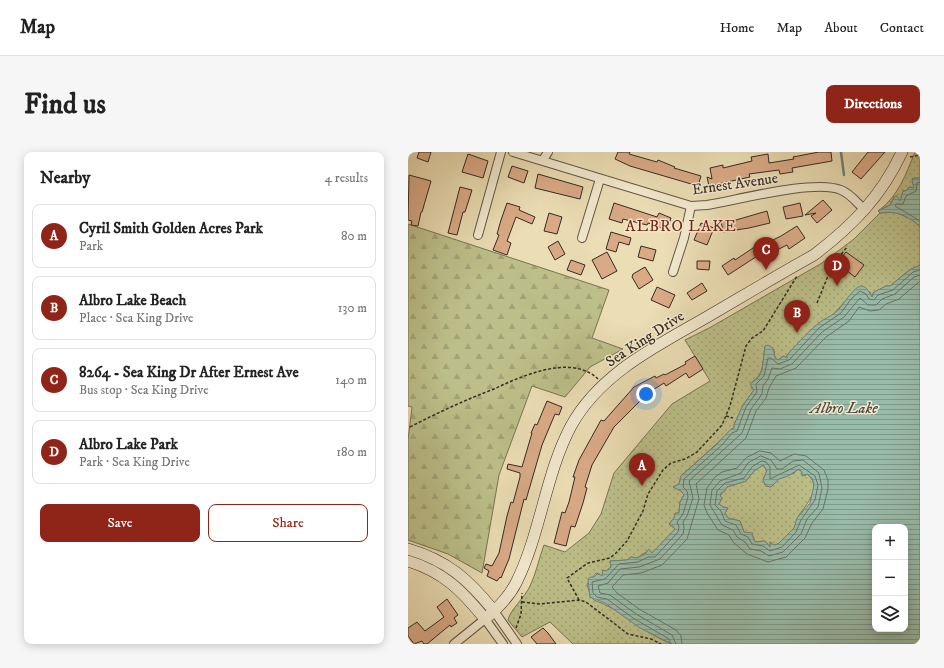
<!DOCTYPE html>
<html lang="en">
<head>
<meta charset="utf-8">
<style>
  body { margin:0; font-family:"IM FELL DW Pica",serif; background:#f6f6f6; color:#222 }
  .controls { position:absolute; right:12px; bottom:12px; display:grid; overflow:hidden; border-radius:8px; box-shadow:0 2px 10px #0003 }
  .controls button { width:36px; height:36px; display:grid; place-items:center; padding:0; border:0; border-bottom:1px solid #e0e0e0; background:#fff; color:#222; font:20px sans-serif }
  .you { position:absolute; left:238px; top:242px; width:14px; height:14px; margin:-10px; border:3px solid #fff; border-radius:50%; background:#1a73e8; box-shadow:0 0 0 6px #1a73e833 }
  .badge { display:grid; place-items:center; width:26px; height:26px; border-radius:50%; background:#8f2418; color:#fff; font-size:13px; font-weight:700 }
  .pin { position:absolute; translate:-50% -33px; filter:drop-shadow(0 1px 2px #0008) }
  .pin::after { content:''; position:absolute; top:21px; width:14px; height:12px; background:inherit; clip-path:polygon(0 0,100% 0,50% 100%) }
  .list { margin:0; padding:0; list-style:none }
  h2 { display:flex; justify-content:space-between; align-items:center; height:52px; margin:0; padding:0 16px; font-size:17px }
  h2 small { font-size:13px; font-weight:400; color:#767676 }
  .list li { display:grid; grid-template-columns:26px 1fr auto; gap:12px; align-items:center; box-sizing:border-box; height:64px; margin:0 8px 8px; padding:0 8px; border:1px solid #e0e0e0; border-radius:8px }
  .list b { display:block; font-size:15px; white-space:nowrap }
  .list p { margin:0; font-size:13px; white-space:nowrap; color:#767676 }
  .list em { font-size:13px; font-style:normal; color:#767676 }
  .actions { display:flex; gap:8px; padding:12px 16px }
  .actions a { flex:1; padding:9px 0; border:1px solid #8f2418; border-radius:8px; text-align:center; font-size:14px; color:#8f2418 }
  .actions .main { background:#8f2418; color:#fff }
  .icon { flex:none; width:22px; height:22px; fill:none; stroke:currentColor; stroke-width:2; stroke-linecap:round; stroke-linejoin:round }
  .map { position:relative; flex:none; width:512px; height:492px; overflow:hidden; border-radius:8px }
  header { display:flex; align-items:center; gap:24px; box-sizing:border-box; height:56px; padding:0 20px; background:#fff; border-bottom:1px solid #e0e0e0 }
  header strong { font-size:19px }
  nav { display:flex; gap:22px; margin-inline-start:auto; font-size:14px }
  .intro { display:flex; align-items:center; justify-content:space-between; box-sizing:border-box; height:96px; padding:0 24px }
  h1 { margin:0; font-size:28px }
  .button { padding:10px 18px; border-radius:8px; background:#8f2418; color:#fff; font-size:14px; font-weight:700 }
  main { display:flex; gap:24px; padding:0 24px }
  aside { flex:1; background:#fff; border-radius:8px; box-shadow:0 2px 10px #0003 }
  .map>svg:first-child { display:block }
</style>
</head>
<body>
<header>
<strong>Map</strong>
<nav><a>Home</a><a>Map</a><a>About</a><a>Contact</a></nav>
</header>
<div class="intro"><h1>Find us</h1><a class="button">Directions</a></div>
<main>
<aside>
<h2>Nearby<small>4 results</small></h2>
<ul class="list">
<li><span class="badge">A</span><div><b>Cyril Smith Golden Acres Park</b><p>Park</p></div><em>80 m</em></li>
<li><span class="badge">B</span><div><b>Albro Lake Beach</b><p>Place · Sea King Drive</p></div><em>130 m</em></li>
<li><span class="badge">C</span><div><b>8264 - Sea King Dr After Ernest Ave</b><p>Bus stop · Sea King Drive</p></div><em>140 m</em></li>
<li><span class="badge">D</span><div><b>Albro Lake Park</b><p>Park · Sea King Drive</p></div><em>180 m</em></li>
</ul>
<div class="actions"><a class="main">Save</a><a>Share</a></div>
</aside>
<div class="map">
<svg width="512" height="492" viewBox="0 0 512 492">
  <defs>
    <pattern id="forest-firs" width="22" height="20" patternUnits="userSpaceOnUse"><rect width="22" height="20" fill="#bcbf89"/><path d="M5 1l3.5 6h-7zM16 11l3.5 6h-7z" fill="#a2a476"/></pattern>
    <pattern id="park-dots" width="8" height="8" patternUnits="userSpaceOnUse"><rect width="8" height="8" fill="#bcbf89"/><path d="M2 2h.1M6 6h.1" fill="none" stroke="#a2a476" stroke-width="1.8" stroke-linecap="round"/></pattern>
    <pattern id="water-rules" width="6" height="5" patternUnits="userSpaceOnUse"><rect width="6" height="5" fill="#99bcaa"/><path d="M0 2.5h6" fill="none" stroke="#7e998a"/></pattern>
  </defs>
  <rect width="100%" height="100%" fill="#ebddb4"/>
  <filter id="stains"><feTurbulence type="fractalNoise" baseFrequency=".005" numOctaves="4"/><feColorMatrix values="0 0 0 0 .2 0 0 0 0 .09 0 0 0 0 .02 0 0 0 .5 -.17"/></filter>
  <radialGradient id="worn" r=".72"><stop offset=".6" stop-color="#630" stop-opacity="0"/><stop offset="1" stop-color="#630" stop-opacity=".3"/></radialGradient>
  <!-- forest -->
  <path fill="url(#forest-firs)" stroke="#787456" d="M0 72 201 138 184 186 215 197 182 215 157 245 124 234 91 323 74 421 40 402 0 388V288L4 255 0 254Z"/>
  <!-- park -->
  <g fill="url(#park-dots)" stroke="#787456">
    <path d="M507 0H512V26L504 27 506 36 502 35 498 39H495L492 49 486 45 482 53 470 59C490 45 498 22 507 0Z"/>
    <path d="M486 60 504 67 512 75V113L500 119 482 134H478L465 141 464 145 462 140H445L425 163 409 173 379 203V206L375 204 370 208 367 206 366 198 357 194C355 206 357 222 345 229L343 236 346 238 335 253 326 273V276L273 324 271 332 265 335 275 340 276 343 272 350 271 361H268L266 366 261 372 267 377 246 400 244 401 240 399 229 406 223 405 219 408 202 409 203 415 198 419 195 418 194 424 188 421 179 432 183 446 184 445 186 448C215 458 236 482 264 492H165L142 470 114 485 100 468C102 458 117 445 122 434 128 422 131 406 136 393L157 400 181 381 193 362 206 321 264 252 302 229 277 188 303 175 414 111 446 87 472 61Z"/>
    <path d="M355 313 359 319 355 327 357 333 362 335 371 327 386 321 390 317 394 320 393 322 397 324 399 322C415 335 399 352 391 363 389 366 389 370 387 374 384 380 375 388 370 392L366 393 362 390V395L357 389 347 390 344 382 336 380 332 369 320 366 317 361 320 356 315 355 311 352 314 346 312 344 319 335 338 329 346 319Z"/>
  </g>
  <!-- water -->
  <g fill="url(#water-rules)" stroke="#718274" fill-rule="evenodd">
    <path d="M505 26H512V75C501 64 487 58 472 61L470 59 482 53 487 44H489L492 49 495 39H498L501 35 506 36 504 29Z"/>
    <path d="M512 113V492H264L232 476 197 451 182 445 180 427 183 425H186L190 421 194 424 195 418 198 419 203 415 202 409 219 408 223 405 229 406 237 402 241 397 244 401 267 377 262 371 266 366 267 361H271L272 350 276 343 273 339 265 335 271 332 273 324 307 294 323 277 326 276V273L335 253 346 238 342 232 350 226 354 218 357 194 360 193 365 196 367 206 370 208 376 204 379 206V203C390 191 402 177 415 168 420 165 425 163 430 158 435 153 447 133 454 134 459 135 462 141 464 145L466 140 478 134H482L503 117ZM355 313 359 318 355 328 358 334 363 335 371 327 380 324 391 317 394 320V324L399 322 404 326 406 333 402 351 389 366 386 376 370 392 366 393 362 390V395L357 389 347 390 344 383 345 381 336 380 332 369 320 366 317 361 320 356 315 355 311 352 314 346 312 344 313 341 317 339 319 335 338 329 346 319ZM467 375H497V477H467Z"/>
  </g>
  <g fill="none" stroke-linecap="round" stroke-linejoin="round">
    <!-- shore -->
    <g stroke="#677366" stroke-width="1">
      <path d="M512 30 509 31 508 39 498 44 495 52H488L487 54 512 69"/>
      <path d="M352 299 363 301 372 309 386 302 398 304 416 318 420 328V337L415 357 404 371 397 386 378 405 360 410 339 402 325 390 321 383 310 378 299 361 296 353 299 336 307 325 314 320 329 316 338 306Z"/>
      <path d="M353 304 363 308 369 317H374L385 309 395 308 411 321 414 336 410 355 399 367 393 382 375 400 361 404 353 399 342 397 337 390 329 385 325 378 314 373 302 353 304 338 312 329 333 321 340 311Z"/>
      <path d="M354 309 358 310 362 315V327L391 313 407 324 410 333 407 348 393 368 388 380 374 395 362 399 355 394 344 392 340 385 333 382 328 373 317 369 313 359 307 353 309 339 317 331 336 326 344 315Z"/>
      <path d="M263 492 261 487 225 466 199 447 189 445 185 441 184 430 197 427 211 412 230 410 240 405H247L270 380 271 375 269 370 275 362 280 345 279 339 275 335 276 327 314 293 324 281 329 279 338 255 349 240 348 232 356 224 360 206H363L370 212 381 208 411 176 433 161 443 147 452 139 458 142 461 147 466 148 470 143 485 138 505 120 512 118"/>
      <path d="M268 492 264 483 228 462 202 443 192 441 190 434 200 431 212 417 231 415 252 407 275 382 276 376 275 370 279 364 285 346 281 329 334 281 343 257 354 242 355 234 360 227 364 216 372 217 384 212 414 180 436 165 452 146 460 153H468L474 147 487 142 506 125 512 123"/>
      <path d="M274 492 273 484 268 478 231 457 209 441 204 435 215 423 233 421 254 413 279 387 291 347 288 332 338 286 348 259 358 246 361 236 368 224 388 216 418 185 441 169 451 155 462 159 471 158 478 152 491 147 512 129"/>
    </g>
    <!-- stream -->
    <path stroke="#718274" stroke-width="2.5" d="M433 0 436 23"/>
  </g>
  <!-- building -->
  <g fill="#daaa87" stroke="#352a22">
    <path d="M11 0H23L20 10 9 6Z"/>
    <path d="M210 0H222L221 2 249 10 250 8 267 15 266 16 293 24 290 34 222 14 207 7Z"/>
    <path d="M411 0H423L424 9 384 16 385 20 372 22 371 18 341 22 342 25 301 34 299 25 304 27 302 16 315 13V16L344 9 343 5 360 2 361 11 386 7 385 5Z"/>
    <path d="M460 0H477L453 27 444 20Z"/>
    <path d="M60 2 80 9 75 26 54 20Z"/>
    <path d="M104 14 120 19 116 31 100 25Z"/>
    <path d="M130 22 175 35 172 47 127 36Z"/>
    <path d="M1 23 23 29 14 60H13L10 74 3 73 4 69 0 68Z"/>
    <path d="M52 35 64 38 57 60H55L49 83 40 81Z"/>
    <path d="M415 48 424 58 409 71 403 64 408 61 397 63Z"/>
    <path d="M99 51 112 55 111 58 127 65 124 72 108 65 99 89 103 91 99 103 85 98 91 83 89 82 93 68Z"/>
    <path d="M206 51 249 65 251 61 263 66 259 78 240 71 239 73 215 67 214 71 201 67Z"/>
    <path d="M392 51 395 64 378 67 375 55Z"/>
    <path d="M359 59 362 71 341 76 315 80 313 69 328 68Z"/>
    <path d="M141 61 154 65 149 82 136 79Z"/>
    <path d="M293 71 306 76 299 93 286 88Z"/>
    <path d="M389 74 397 86 381 97 379 93 359 103 357 99 320 123 314 114 326 106 327 108 348 94 349 96 373 84Z"/>
    <path d="M203 80 223 86 221 93 211 90 208 100 198 97Z"/>
    <path d="M150 89 157 102 147 108 140 95Z"/>
    <path d="M233 94 248 98 245 109 230 105Z"/>
    <path d="M199 100 209 119 194 127 184 108Z"/>
    <path d="M438 100 456 113 447 125 429 111Z"/>
    <path d="M163 108 177 113 173 123 159 118Z"/>
    <path d="M289 109H302L301 118 289 117Z"/>
    <path d="M237 115 245 128 231 137 224 125 225 122Z"/>
    <path d="M294 131 299 139 284 148 279 141Z"/>
    <path d="M249 135 267 143 261 156 243 148Z"/>
    <path d="M287 204 295 217 281 226 278 221 258 234 256 231 240 241 206 275 184 313 177 335 179 336 175 351 167 375 163 374 158 394 146 391 154 360 157 361 161 350 167 325H165L171 308 193 268 196 269 226 235 247 224 248 226 256 222 257 223 278 212 277 210Z"/>
    <path d="M139 249 154 255 151 263 147 262 134 293 118 348 116 347 101 407 93 426 92 425 89 429 79 424 81 419 76 416 78 412 84 414 91 401 99 364 103 350 105 351 112 325V321L99 317 100 312 114 315 124 281H123L127 272 129 273Z"/>
    <path d="M39 447 50 463 46 466 49 471 43 475 42 473 19 492H16L14 489 6 492 0 484V476L9 470 17 479 36 465 29 455Z"/>
    <path d="M135 476 140 481 148 492H129L123 485Z"/>
  </g>
  <g fill="none" stroke-linecap="round" stroke-linejoin="round">
    <defs>
      <g id="street">
        <path d="M105 0 283 54 299 53C330 48 407 27 433 38 443 42 449 51 457 58"/>
        <path d="M135 8 140 0"/>
        <path d="M70 83 93 0"/>
        <path d="M174 86 192 27"/>
        <path d="M265 120 276 86 283 54"/>
        <path d="M86 459 109 492"/>
        <path d="M46 492 77 467 95 492"/>
      </g>
      <g id="secondary">
        <path d="M0 397C40 409 60 427 86 459"/>
        <path d="M0 409C36 420 54 439 77 467 89 457 101 445 108 431 133 381 137 323 163 274 192 221 249 194 299 165 335 144 370 123 406 103 445 73 473 45 494 0"/>
      </g>
    </defs>
    <!-- street casing -->
    <use href="#street" stroke="#625746" stroke-width="10"/>
    <!-- secondary casing -->
    <use href="#secondary" stroke="#352a22" stroke-width="12"/>
    <!-- path -->
    <g stroke="#352a22" stroke-width="1.5" stroke-dasharray="3 2" stroke-linecap="butt">
      <path d="M502 5 512 3"/>
      <path d="M409 151 424 114 439 95"/>
      <path d="M318 264 325 266"/>
      <path d="M2 275C29 261 57 248 86 237 105 228 126 219 147 216 162 214 179 216 190 227"/>
      <path d="M171 448 159 426 180 411 202 406 208 401 219 389 235 359 240 342 255 318 263 311 277 307 289 300 314 273 322 254 338 194 344 186 355 179 389 124"/>
      <path d="M114 450 132 452 171 448 178 450 220 482 243 487 253 492"/>
      <path d="M108 476 113 462 114 441"/>
    </g>
    <!-- street -->
    <use href="#street" stroke="#f2e9ce" stroke-width="8"/>
    <!-- secondary -->
    <use href="#secondary" stroke="#f2e9ce" stroke-width="11"/>
  </g>
  <g text-anchor="middle" dominant-baseline="central" stroke-width="3" stroke-linejoin="round" paint-order="stroke">
    <!-- street labels -->
    <g font-size="15" fill="#352a22" stroke="#f2e9ce">
      <text transform="translate(327 32) rotate(-8)">Ernest Avenue</text>
      <text transform="translate(237 187) rotate(-33)">Sea King Drive</text>
    </g>
    <!-- neighbourhood labels -->
    <g font-size="16" letter-spacing="1" fill="#7a1f14" stroke="#f2e9ce">
      <text x="273" y="74">ALBRO LAKE</text>
    </g>
    <!-- water labels -->
    <g font-size="16" font-style="italic" fill="#4e4e44" stroke="#f2e9ce">
      <text x="436" y="256">Albro Lake</text>
    </g>
  </g>
  <rect width="100%" height="100%" filter="url(#stains)"/>
  <rect width="100%" height="100%" fill="url(#worn)"/>
</svg>
<div class="controls">
<button>+</button>
<button>−</button>
<button><svg class="icon" aria-label="layers" viewBox="0 0 24 24"><path d="M12 4l9 5-9 5-9-5zM3 14l9 5 9-5"/></svg></button>
</div>
<div class="you"></div>
<div class="pin badge" style="left:234px;top:334px">A</div>
<div class="pin badge" style="left:389px;top:181px">B</div>
<div class="pin badge" style="left:358px;top:118px">C</div>
<div class="pin badge" style="left:429px;top:134px">D</div>
</div>
</main>
</body>
</html>
